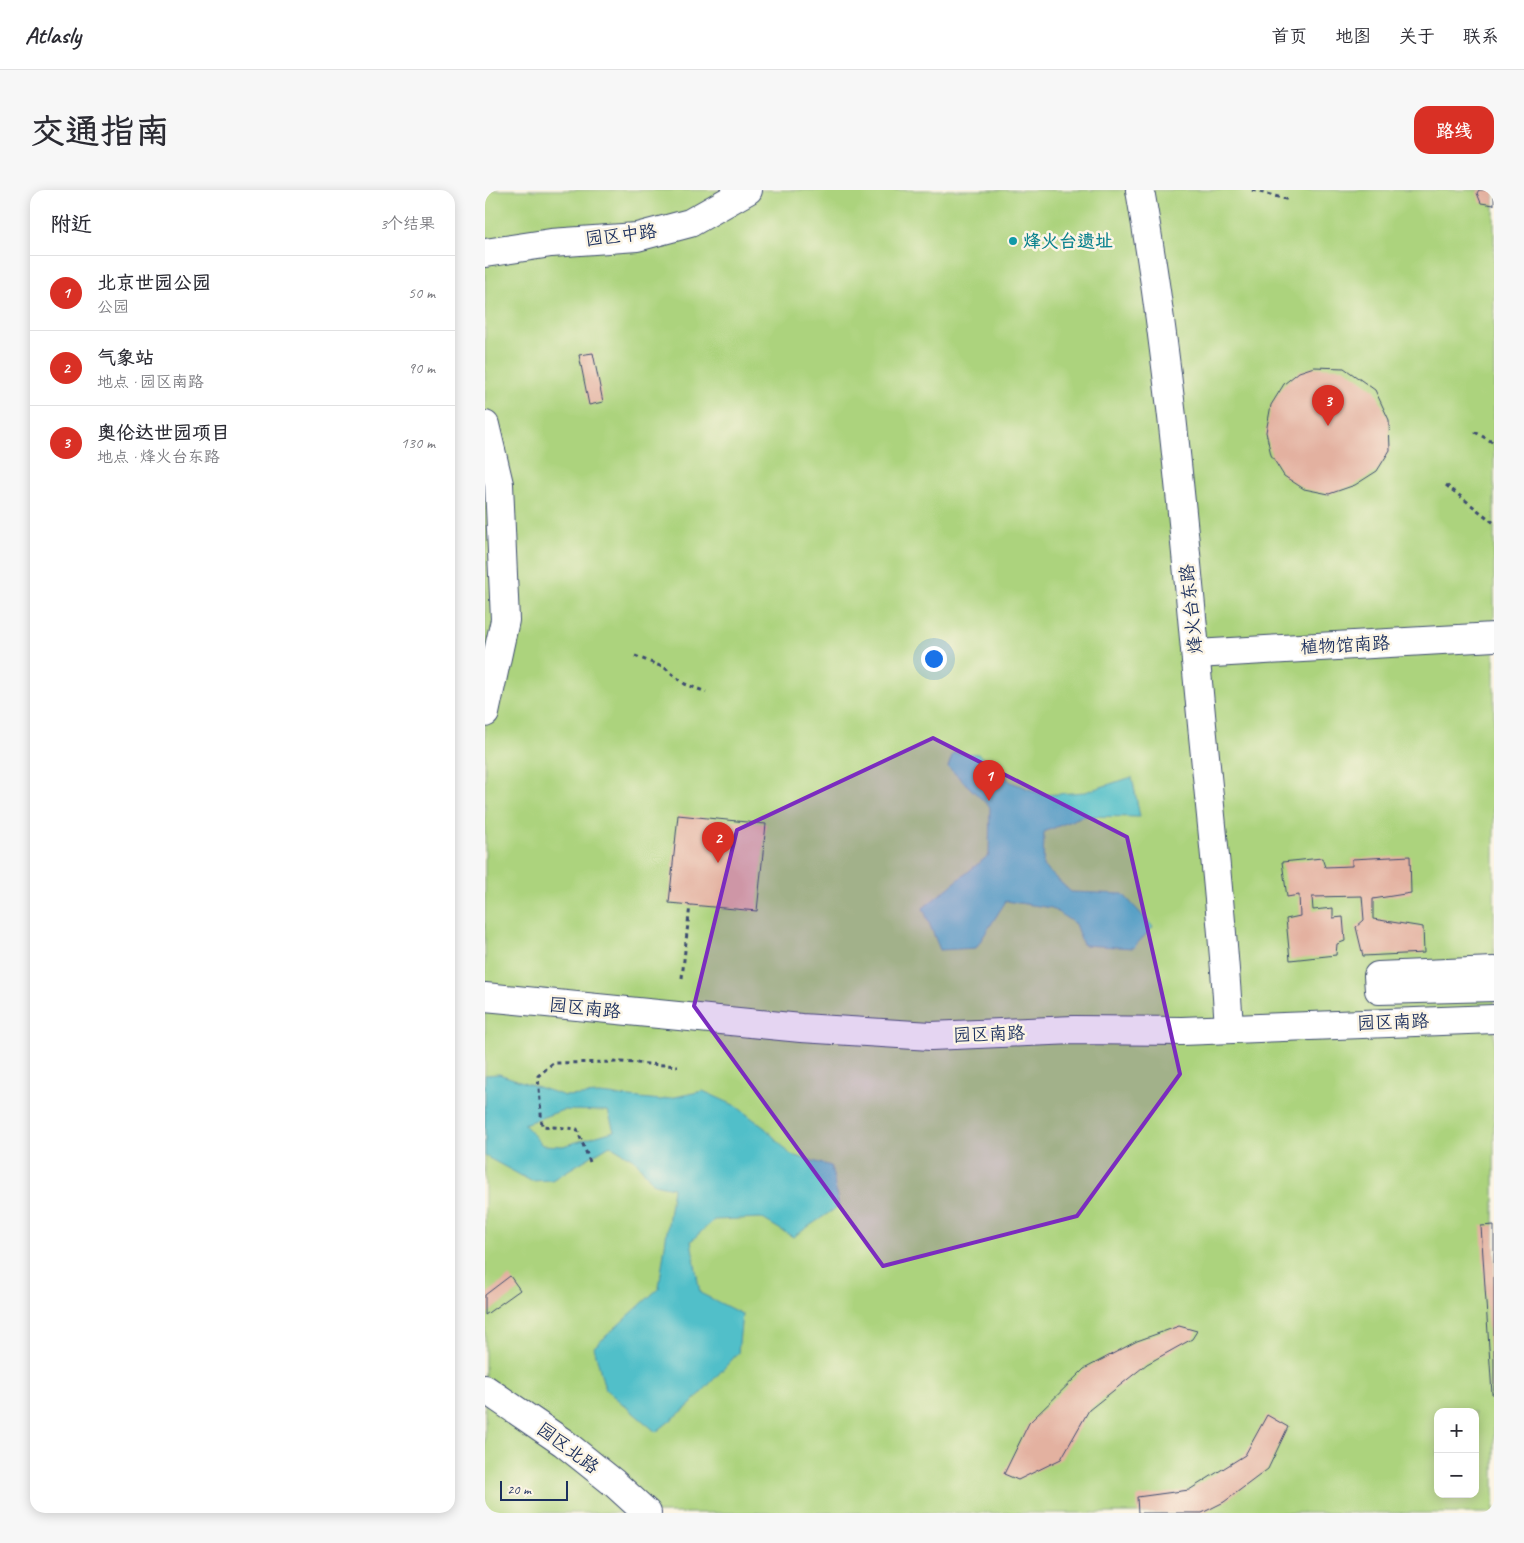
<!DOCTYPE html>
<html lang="zh">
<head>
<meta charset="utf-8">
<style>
  body { margin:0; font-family:Caveat,"LXGW WenKai TC",sans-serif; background:#f7f7f7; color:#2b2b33 }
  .controls { position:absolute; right:15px; bottom:15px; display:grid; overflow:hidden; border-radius:10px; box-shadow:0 2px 12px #0003 }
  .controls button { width:45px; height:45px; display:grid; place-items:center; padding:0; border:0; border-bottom:1px solid #e1e1e2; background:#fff; color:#2b2b33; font:25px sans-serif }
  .scale { position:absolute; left:15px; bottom:12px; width:68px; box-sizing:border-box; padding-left:5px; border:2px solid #1b2f5e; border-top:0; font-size:14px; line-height:18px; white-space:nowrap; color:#1b2f5e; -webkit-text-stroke:4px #fcf5e5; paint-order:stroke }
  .you { position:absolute; left:448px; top:468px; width:18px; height:18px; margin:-12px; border:4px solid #fff; border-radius:50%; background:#1a73e8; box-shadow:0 0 0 8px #1a73e833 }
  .badge { display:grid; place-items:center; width:32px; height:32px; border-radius:50%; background:#d93025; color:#fff; font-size:16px; font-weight:700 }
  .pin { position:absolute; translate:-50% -41px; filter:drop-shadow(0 1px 2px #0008) }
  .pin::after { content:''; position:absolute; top:26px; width:18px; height:15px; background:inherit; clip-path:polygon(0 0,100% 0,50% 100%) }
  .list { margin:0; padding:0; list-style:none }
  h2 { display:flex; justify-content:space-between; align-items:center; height:65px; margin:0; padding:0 20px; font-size:21px }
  h2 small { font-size:16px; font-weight:400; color:#7c7c81 }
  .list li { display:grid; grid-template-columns:32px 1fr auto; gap:15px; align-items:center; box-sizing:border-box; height:75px; padding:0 20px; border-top:1px solid #e1e1e2 }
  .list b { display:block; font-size:19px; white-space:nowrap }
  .list p { margin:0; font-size:16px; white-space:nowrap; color:#7c7c81 }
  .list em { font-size:16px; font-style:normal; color:#7c7c81 }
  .map { position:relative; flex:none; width:1009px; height:1323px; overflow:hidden; border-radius:15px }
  header { display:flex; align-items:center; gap:30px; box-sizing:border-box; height:70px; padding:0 25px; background:#fff; border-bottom:1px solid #e1e1e2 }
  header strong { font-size:24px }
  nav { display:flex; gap:28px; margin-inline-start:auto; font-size:18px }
  .intro { display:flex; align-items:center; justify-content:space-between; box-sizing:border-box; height:120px; padding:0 30px }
  h1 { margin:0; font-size:35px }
  .button { padding:12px 22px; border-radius:15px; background:#d93025; color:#fff; font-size:18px; font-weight:700 }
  main { display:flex; gap:30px; padding:0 30px }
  aside { flex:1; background:#fff; border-radius:15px; box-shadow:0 2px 12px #0003 }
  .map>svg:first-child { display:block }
</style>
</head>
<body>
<header>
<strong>Atlasly</strong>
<nav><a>首页</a><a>地图</a><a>关于</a><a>联系</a></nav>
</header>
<div class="intro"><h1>交通指南</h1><a class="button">路线</a></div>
<main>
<aside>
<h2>附近<small>3个结果</small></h2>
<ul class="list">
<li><span class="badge">1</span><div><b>北京世园公园</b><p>公园</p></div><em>50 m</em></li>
<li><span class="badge">2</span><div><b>气象站</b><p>地点 · 园区南路</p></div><em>90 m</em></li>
<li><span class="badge">3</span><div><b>奥伦达世园项目</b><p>地点 · 烽火台东路</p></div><em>130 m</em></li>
</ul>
</aside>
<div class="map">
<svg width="1009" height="1323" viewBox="0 0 1009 1323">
  <rect width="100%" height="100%" fill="#fcf5e5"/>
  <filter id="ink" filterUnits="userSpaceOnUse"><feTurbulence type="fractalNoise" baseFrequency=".02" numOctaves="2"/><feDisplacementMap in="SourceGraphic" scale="10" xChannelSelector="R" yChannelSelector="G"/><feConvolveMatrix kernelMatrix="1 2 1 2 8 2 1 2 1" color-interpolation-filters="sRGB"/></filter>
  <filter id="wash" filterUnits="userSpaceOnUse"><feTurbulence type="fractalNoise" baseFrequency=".0096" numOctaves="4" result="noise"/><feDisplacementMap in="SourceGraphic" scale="20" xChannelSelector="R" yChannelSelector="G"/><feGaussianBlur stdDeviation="1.12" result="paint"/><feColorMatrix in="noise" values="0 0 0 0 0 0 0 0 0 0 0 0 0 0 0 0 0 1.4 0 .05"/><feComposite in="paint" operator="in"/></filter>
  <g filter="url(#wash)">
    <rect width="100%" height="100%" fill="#f6e7ce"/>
    <!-- green -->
    <path fill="#acd37d" stroke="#64816e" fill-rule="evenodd" d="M0 0H1009V1323H0ZM953 1222H990V1304H953Z"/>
    <!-- water -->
    <g fill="#51bfc9" stroke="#367794" fill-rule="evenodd">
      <path d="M468 563 493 564 526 592 559 605 600 602 647 587 655 627 598 626 559 642 558 676 586 702 638 704 668 737 648 758 598 755 590 734 567 718 521 711 491 758 455 760 438 718 504 665 505 617 463 577Z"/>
      <path d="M14 884 80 906 114 904 176 910 218 901 251 916 281 939 306 965 346 976 354 1016 308 1047 276 1028 229 1030 206 1051 215 1103 257 1124 253 1163 205 1215 171 1242 120 1199 109 1157 174 1098 188 998 169 994 150 970 125 955 67 990 46 991 0 966V885ZM78 920 123 921 129 941 78 956 57 955 39 934Z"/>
    </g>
    <g id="blocks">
      <!-- building -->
      <g fill="#e3b1a0">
        <path d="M994 0H1009V15L996 13 992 3Z"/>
        <path d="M108 163 118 212 104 215 94 165Z"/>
        <path d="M829 177 859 178 890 200 904 230 905 260 892 281 870 295 844 304 819 299 799 286 786 265 781 242 786 215 799 194 814 182Z"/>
        <path d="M193 625 281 634 272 721 184 713Z"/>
        <path d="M925 666 926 703 888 709V729L938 737 939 763 878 766 871 737 879 730 877 706 827 707 828 720 848 718V728L858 727 860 751 852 754 851 765 805 770 801 729 815 726 814 705 802 707 797 672 837 668 840 677 867 676V669Z"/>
        <path d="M1009 1035V1204H1007L996 1036Z"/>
        <path d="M25 1086 35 1100 0 1125V1105Z"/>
        <path d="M694 1136 712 1141 707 1149 662 1174 604 1220 576 1269 533 1290 519 1284 544 1233 599 1179 652 1151Z"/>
        <path d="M782 1225 803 1237 783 1279 739 1312 717 1323H653L652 1307 704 1300 760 1265Z"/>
      </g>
    </g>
  </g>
  <g filter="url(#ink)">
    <use href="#blocks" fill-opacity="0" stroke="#3c4b6f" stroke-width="1"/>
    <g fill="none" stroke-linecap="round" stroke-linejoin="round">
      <defs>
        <g id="minor">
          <path d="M655 0C685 170 699 342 715 514 725 622 738 730 744 839"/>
          <path d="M0 63 66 53 152 47 205 33 263 0"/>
          <path d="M0 235 14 294 20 430 0 523"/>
          <path d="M711 464 1009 447"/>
          <path d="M1009 781 893 786 894 800 1009 797"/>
          <path d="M0 807 316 838 446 846 589 840 697 841 1009 829"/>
          <path d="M0 1199 79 1253 129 1293 162 1323"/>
        </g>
      </defs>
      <!-- minor casing -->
      <use href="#minor" stroke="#3c4b6f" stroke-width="30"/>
      <!-- path -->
      <g stroke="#3c4b6f" stroke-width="3" stroke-dasharray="4 4" stroke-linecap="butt">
        <path d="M767 0 804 10"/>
        <path d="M990 242 1009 253"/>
        <path d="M961 295 1009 333"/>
        <path d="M150 466 180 478 200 494 221 502"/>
        <path d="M197 788 205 715"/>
        <path d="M105 972 92 939 57 936 53 886 68 873 136 872 193 876"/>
      </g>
      <!-- minor -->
      <use href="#minor" stroke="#fff" stroke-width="28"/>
    </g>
  </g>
  <!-- marked area -->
  <path fill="#7b2cbf" fill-opacity="0.2" stroke="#7b2cbf" stroke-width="4" stroke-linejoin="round" d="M448 548 642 647 695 884 592 1026 398 1076 209 816 252 640Z"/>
  <!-- markers -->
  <circle fill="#0f9aa8" stroke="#fcf5e5" stroke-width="2" cx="528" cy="51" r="5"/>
  <g text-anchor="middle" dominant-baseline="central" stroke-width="5" stroke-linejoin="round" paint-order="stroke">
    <!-- street labels -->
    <g font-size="18" fill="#1b2f5e" stroke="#fcf5e5">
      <text transform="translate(136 45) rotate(-7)">园区中路</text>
      <text transform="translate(706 419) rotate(-96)">烽火台东路</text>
      <text transform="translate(860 455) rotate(-3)">植物馆南路</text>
      <text transform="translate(100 818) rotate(6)">园区南路</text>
      <text transform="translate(908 832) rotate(-2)">园区南路</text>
      <text transform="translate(504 844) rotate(-2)">园区南路</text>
      <text transform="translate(83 1258) rotate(37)">园区北路</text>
    </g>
    <!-- culture labels -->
    <g font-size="18" font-weight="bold" fill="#0d838f" stroke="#fcf5e5" text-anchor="start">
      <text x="538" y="51">烽火台遗址</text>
    </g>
  </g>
</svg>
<div class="controls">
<button>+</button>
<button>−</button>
</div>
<div class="scale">20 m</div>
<div class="you"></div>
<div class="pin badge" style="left:504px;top:611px">1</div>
<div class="pin badge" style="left:233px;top:673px">2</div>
<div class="pin badge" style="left:843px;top:236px">3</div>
</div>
</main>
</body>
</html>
